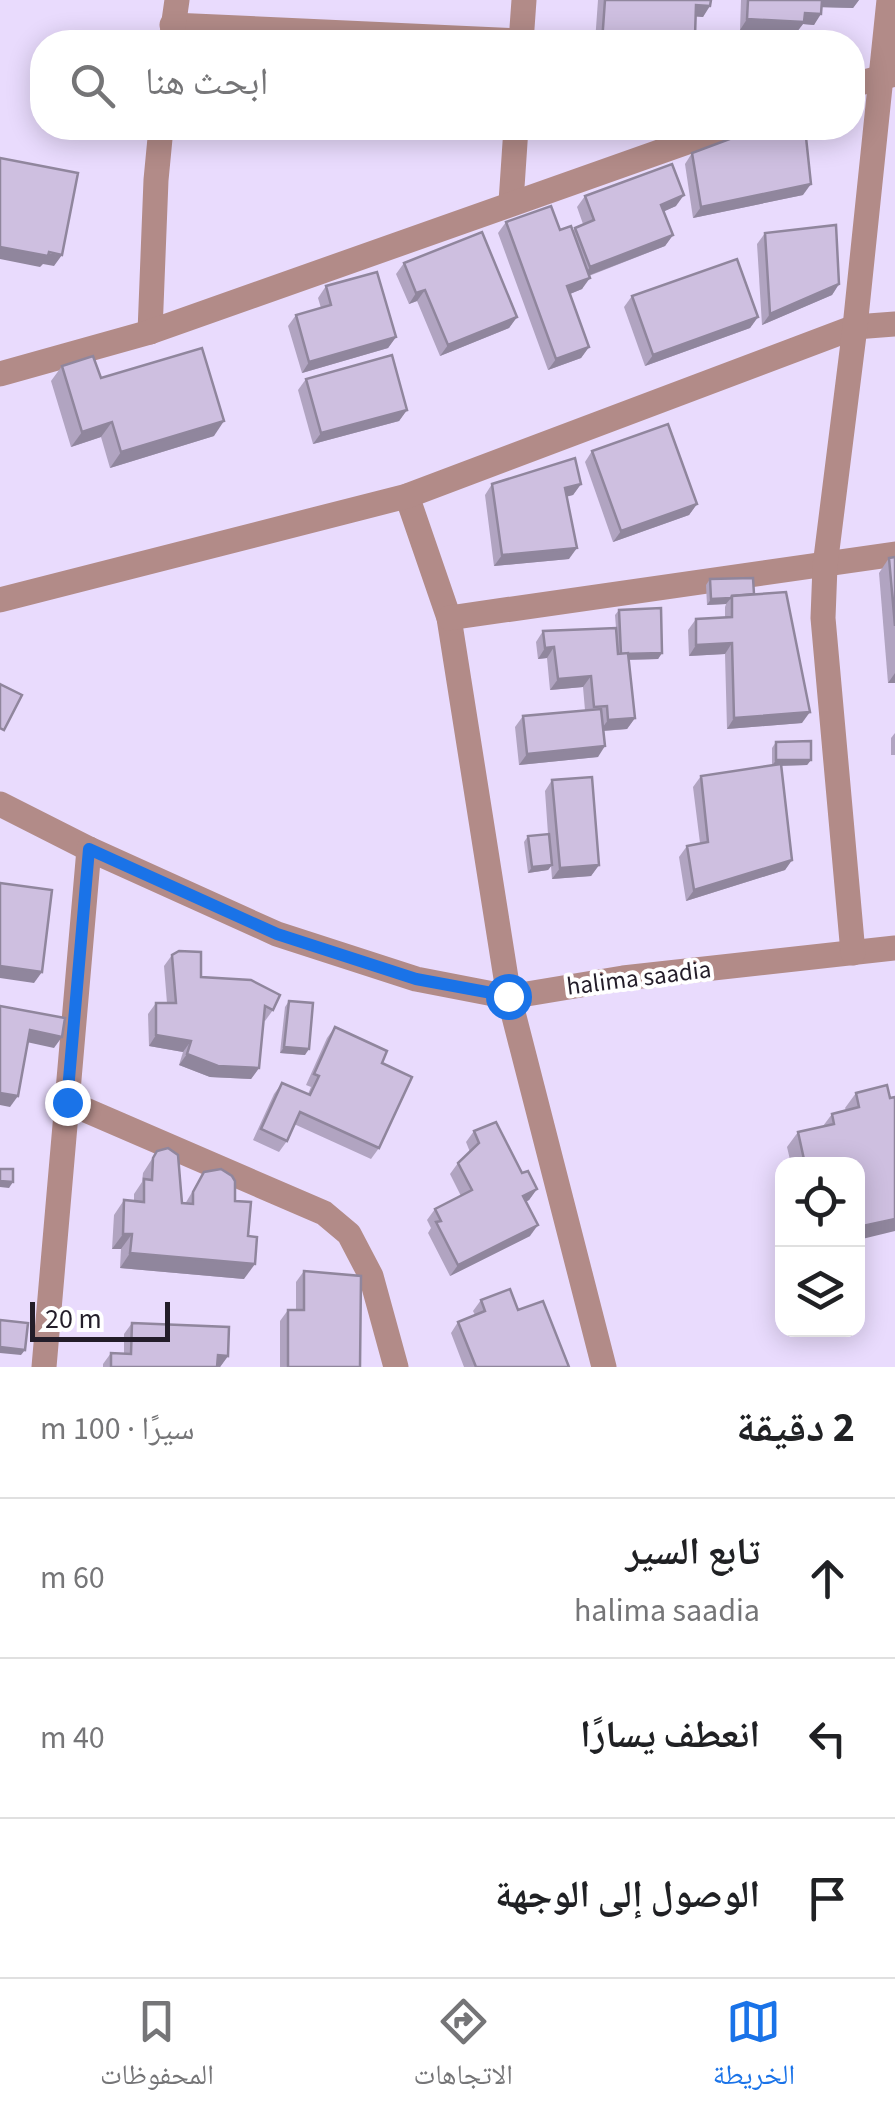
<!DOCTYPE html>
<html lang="ar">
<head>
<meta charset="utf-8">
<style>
  body { margin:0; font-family:"Source Sans 3","Noto Naskh Arabic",sans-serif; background:#f2f2f2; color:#202124; direction:rtl }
  .controls { position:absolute; right:30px; bottom:30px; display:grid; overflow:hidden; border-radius:20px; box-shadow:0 5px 25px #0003 }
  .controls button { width:90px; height:90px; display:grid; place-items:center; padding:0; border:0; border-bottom:2px solid #e0e0e0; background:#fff; color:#202124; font:50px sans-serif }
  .scale { position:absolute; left:30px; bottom:25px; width:140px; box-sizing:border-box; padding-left:10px; border:5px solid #231d29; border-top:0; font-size:28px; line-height:35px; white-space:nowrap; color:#231d29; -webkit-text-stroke:8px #fff; paint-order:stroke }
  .stop { position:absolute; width:30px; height:30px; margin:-22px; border:8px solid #1a73e8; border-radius:50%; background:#fff }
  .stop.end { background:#1a73e8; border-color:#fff; box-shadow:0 2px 10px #0008 }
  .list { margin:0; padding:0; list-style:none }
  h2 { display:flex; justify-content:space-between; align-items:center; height:130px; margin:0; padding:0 40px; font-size:42px }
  h2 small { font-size:32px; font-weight:400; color:#757577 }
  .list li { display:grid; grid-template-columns:65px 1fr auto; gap:30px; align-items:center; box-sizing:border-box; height:160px; padding:0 40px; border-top:2px solid #e0e0e0 }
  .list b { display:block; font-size:38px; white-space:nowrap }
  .list p { margin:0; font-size:32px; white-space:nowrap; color:#757577 }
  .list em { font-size:32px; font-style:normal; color:#757577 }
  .icon { flex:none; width:55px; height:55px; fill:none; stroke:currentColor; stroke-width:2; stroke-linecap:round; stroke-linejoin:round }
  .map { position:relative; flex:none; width:895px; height:1367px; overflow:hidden; direction:ltr }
  .search { position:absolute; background:#fff; box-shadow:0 5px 25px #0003; left:30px; right:30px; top:30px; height:110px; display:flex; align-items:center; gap:25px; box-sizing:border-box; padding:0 35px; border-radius:40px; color:#757577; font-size:38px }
  .sheet { height:610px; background:#fff }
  nav { display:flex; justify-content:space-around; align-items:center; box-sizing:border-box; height:140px; border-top:2px solid #e0e0e0; background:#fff; font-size:28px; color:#757577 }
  nav a { display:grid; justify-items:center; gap:5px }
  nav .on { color:#1a73e8 }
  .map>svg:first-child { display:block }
</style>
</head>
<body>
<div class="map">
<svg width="895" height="1367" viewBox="0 0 895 1367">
  <rect width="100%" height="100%" fill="#e9dbfd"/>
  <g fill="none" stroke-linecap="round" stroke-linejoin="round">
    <!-- minor -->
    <g stroke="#b28b88" stroke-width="25">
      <path d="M172 25 521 41"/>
      <path d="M171 42 177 0"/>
      <path d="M521 42 524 0"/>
      <path d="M852 85 895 74"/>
      <path d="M511 202 516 128"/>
      <path d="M150 332 156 180 161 128"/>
      <path d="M0 374 150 332 727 128"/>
      <path d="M407 496 449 618 509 997 604 1367"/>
      <path d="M0 600 407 496 855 327 895 324"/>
      <path d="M449 618 895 554"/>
      <path d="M0 804 89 849 277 934 416 979 509 997 623 978 895 948"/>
      <path d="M853 953 823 618 825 566 855 327 889 0"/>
      <path d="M67 1102 324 1213 349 1234 371 1276 396 1367"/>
      <path d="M44 1367 89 849"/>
    </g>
  </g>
  <!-- wall -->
  <g fill="#b1a4c1">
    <path d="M598 0H711L703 17 695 16 690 42H595Z"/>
    <path d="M741 0H859L853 8 822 7 814 25 803 24 796 33 740 30Z"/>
    <path d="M692 153 803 195 693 218 685 164Z"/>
    <path d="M585 196 676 206 664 211 673 235 665 246 589 276 582 289 570 294 589 347 581 358 548 370 498 233 506 222 573 231 575 228 583 224 577 207Z"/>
    <path d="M765 233 839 284 832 295 762 325 757 244Z"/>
    <path d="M404 263 517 317 509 328 440 356 417 301 409 304 396 274Z"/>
    <path d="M326 286 396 337 388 348 302 373 288 326 296 315 321 308 318 298Z"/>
    <path d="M632 296 758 317 750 328 645 366 624 307Z"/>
    <path d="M62 366 101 378 214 436 110 468 101 437 71 447 51 381Z"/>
    <path d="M306 379 407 410 399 421 313 444 298 390Z"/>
    <path d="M592 451 697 504 689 515 613 542 585 462Z"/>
    <path d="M492 484H581L573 495 567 496 569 559 494 566 485 495Z"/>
    <path d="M895 557V683H888L879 573 889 558Z"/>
    <path d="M710 579 754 594 802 723 727 729 725 654 689 656 688 630 696 619 725 618V607L726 604 707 605 706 585Z"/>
    <path d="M619 610 662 653 658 659 629 660 635 718 627 729 604 731 598 757 519 765 515 727 523 716 585 710 583 687 550 690 547 658 538 659 536 642 543 631 616 628 615 615Z"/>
    <path d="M895 733V755H891V738Z"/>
    <path d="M776 742 811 760 807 765 781 766 792 860 785 870 686 901 679 857 687 846 700 843 693 787 701 776 772 765V748Z"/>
    <path d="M552 780 599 865 591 876 552 879 551 866 548 870 528 873 524 842 528 836 548 834 545 791Z"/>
    <path d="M172 955 201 977 273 1010 265 1021 264 1020 259 1068 251 1079 210 1077 179 1065 183 1052 149 1046 148 1014 156 1003H167L164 966Z"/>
    <path d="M289 1001 305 1055 280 1053 285 1007Z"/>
    <path d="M335 1027 382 1063 379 1148 371 1159 294 1124 287 1141 279 1152 253 1140 274 1094 282 1083 308 1094 311 1087 306 1085 327 1038Z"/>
    <path d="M887 1085 858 1240V1164H791L787 1147 798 1132 823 1126 832 1114 846 1110 845 1108 856 1093Z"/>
    <path d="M474 1131 522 1173 537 1189 529 1200 526 1202 530 1236 450 1276 428 1233 431 1228 427 1220 435 1209 461 1196 450 1174 458 1163 470 1152 466 1142Z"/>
    <path d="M157 1151 182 1203 185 1204 204 1172 235 1201 244 1279 120 1268 121 1249H112L114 1215 124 1200 134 1201V1194L142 1182 143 1173Z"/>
    <path d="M304 1271 360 1367H280V1321L288 1310H296V1282Z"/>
    <path d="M481 1300 518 1310 569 1367H464L451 1333 458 1322 475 1315 473 1311Z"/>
    <path d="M132 1323 228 1356 220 1367H103V1364L111 1353H124V1334Z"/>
  </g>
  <!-- shaded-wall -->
  <g fill="#90869d">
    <path d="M819 0H859L853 8 814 7Z"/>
    <path d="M696 5 710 6 703 17 688 16Z"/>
    <path d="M805 13 821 14 814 25 803 24 796 33 740 30 747 19Z"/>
    <path d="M686 35 695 36 690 42H681Z"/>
    <path d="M556 132H603L599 137H552Z"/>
    <path d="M811 184 803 195 693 218 701 207Z"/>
    <path d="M684 195 676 206 654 216 661 205Z"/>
    <path d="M673 235 665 246 582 278 590 267Z"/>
    <path d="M0 247 62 255 54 266 43 264 40 267 0 259Z"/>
    <path d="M590 278 582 289 560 298 567 286Z"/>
    <path d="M839 284 832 295 762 325 770 314Z"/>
    <path d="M425 290 417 301 409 304 416 293Z"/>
    <path d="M517 317 509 328 440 356 448 345Z"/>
    <path d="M758 317 750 328 645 366 653 355Z"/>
    <path d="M396 337 388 348 302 373 309 362Z"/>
    <path d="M589 347 581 358 548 370 556 359Z"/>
    <path d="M407 410 399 421 313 444 321 433Z"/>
    <path d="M224 421 214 436 110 468 121 452Z"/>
    <path d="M112 422 101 437 71 447 82 432Z"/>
    <path d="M581 484 573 495 558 499 565 488Z"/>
    <path d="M697 504 689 515 613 542 621 531Z"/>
    <path d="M577 548 569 559 494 566 502 555Z"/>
    <path d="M731 598 726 604 707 605 711 599Z"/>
    <path d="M732 643 725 654 689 656 696 645Z"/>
    <path d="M554 647 547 658 538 659 545 648Z"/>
    <path d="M662 653 658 659 617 660 621 654Z"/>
    <path d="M895 673V683H888Z"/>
    <path d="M591 676 583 687 550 690 558 679Z"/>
    <path d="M810 712 802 723 727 729 734 718Z"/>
    <path d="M635 718 627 729 600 731 608 720Z"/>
    <path d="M605 746 598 757 519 765 527 754Z"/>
    <path d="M776 760H811L807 765 772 766Z"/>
    <path d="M792 860 785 870 686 901 694 890Z"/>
    <path d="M552 865 548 870 528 873 532 867Z"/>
    <path d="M599 865 591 876 552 879 560 868Z"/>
    <path d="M0 966 42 972 34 983 0 978Z"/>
    <path d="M30 1030 62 1037 54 1048 22 1041Z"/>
    <path d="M156 1035 191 1041 183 1052 149 1046Z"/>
    <path d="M284 1047 309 1049 305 1055 280 1053Z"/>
    <path d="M187 1054 259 1068 251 1079 210 1077 179 1065Z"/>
    <path d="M0 1093 18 1096 10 1107 0 1105Z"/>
    <path d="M0 1181 13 1182 9 1188 0 1187Z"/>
    <path d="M537 1189 529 1200 515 1207 523 1196Z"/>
    <path d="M895 1219V1231L858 1240V1227Z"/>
    <path d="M538 1225 530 1236 450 1276 458 1265Z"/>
    <path d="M123 1234H132L121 1249H112Z"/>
    <path d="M130 1253 255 1264 244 1279 120 1268Z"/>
    <path d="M0 1347 25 1350 21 1355 0 1353Z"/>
    <path d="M218 1355 228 1356 220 1367 210 1366Z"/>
  </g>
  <!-- building -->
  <g fill="#cebfe0" stroke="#90869d" stroke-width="2.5">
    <path d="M605 0H711L710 6 696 5 695 36 686 35V42H602Z"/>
    <path d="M748 0H822L821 14 805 13 804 22 747 19Z"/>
    <path d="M557 128H603V132H556Z"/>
    <path d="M759 128H805L811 184 701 207 692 153Z"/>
    <path d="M0 158 78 173 62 255 49 252 48 256 0 247Z"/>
    <path d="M672 164 684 195 661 205 673 235 590 267 575 228 594 220 585 196Z"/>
    <path d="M551 206 560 230 571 226 590 278 567 286 589 347 556 359 506 222Z"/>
    <path d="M836 225 839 284 770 314 765 233Z"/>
    <path d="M482 232 517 317 448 345 425 290 416 293 404 263Z"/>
    <path d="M737 259 758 317 653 355 632 296Z"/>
    <path d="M377 272 396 337 309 362 296 315 331 305 326 286Z"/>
    <path d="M202 348 224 421 121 452 112 422 82 432 62 366 93 356 101 378Z"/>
    <path d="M392 355 407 410 321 433 306 379Z"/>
    <path d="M668 424 697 504 621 531 592 451Z"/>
    <path d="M575 458 581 484 565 488 577 548 502 555 492 484Z"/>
    <path d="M895 557V626L889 558Z"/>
    <path d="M753 578 754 594 732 596 731 598 711 599 710 579Z"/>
    <path d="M786 592 810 712 734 718 732 643 696 645V619L732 617V596Z"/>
    <path d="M661 608 662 653 621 654 619 610Z"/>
    <path d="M616 628 618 654 628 653 635 718 608 720 607 706 594 707 591 676 558 679 554 647 545 648 543 631Z"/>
    <path d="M0 684 22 695 4 730 0 728Z"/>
    <path d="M601 709 605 746 527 754 523 716Z"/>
    <path d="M811 741V760H776V742Z"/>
    <path d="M781 764 792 860 694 890 687 846 708 842 701 776Z"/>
    <path d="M592 777 599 865 560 868 552 780Z"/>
    <path d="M549 834 552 865 532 867 528 836Z"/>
    <path d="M0 883 52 890 42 972 0 966Z"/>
    <path d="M179 951 201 952V977L251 980 280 995 273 1010 265 1006 259 1068 218 1066 187 1054 191 1041 156 1035V1003H176L172 955Z"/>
    <path d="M289 1001 313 1003 309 1049 284 1047Z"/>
    <path d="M0 1006 65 1018 62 1037 30 1030 18 1096 0 1093Z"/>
    <path d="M335 1027 387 1051 382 1063 412 1077 379 1148 300 1112 287 1141 261 1129 282 1083 310 1095 319 1076 314 1074Z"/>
    <path d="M887 1085 890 1098 895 1097V1219L858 1227V1164H805L798 1132 834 1124 832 1114 859 1107 856 1093Z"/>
    <path d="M496 1122 522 1173 528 1171 537 1189 523 1196 538 1225 458 1265 436 1222 441 1221 435 1209 472 1190 458 1163 479 1143 474 1131Z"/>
    <path d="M168 1148 178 1155 182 1203 193 1204V1192L204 1172 221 1169 232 1176 235 1181V1201L251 1202 248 1236 257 1237 255 1264 130 1253 132 1234H123L124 1200 144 1202V1179L152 1180 153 1158 157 1151Z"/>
    <path d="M0 1169H13V1182L0 1181Z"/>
    <path d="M304 1271 361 1276 360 1367H288V1310H304Z"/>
    <path d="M510 1289 518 1310 543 1301 569 1367H476L458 1322 485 1311 481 1300Z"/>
    <path d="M0 1320 28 1323 25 1350 0 1347Z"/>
    <path d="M132 1323 229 1327 228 1356 218 1355 217 1367H111V1353L131 1354Z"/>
  </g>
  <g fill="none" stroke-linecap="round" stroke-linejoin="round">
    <!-- route -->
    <path stroke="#1a73e8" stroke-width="12" d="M67 1102 89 849 277 934 416 979 508 996"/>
  </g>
  <g text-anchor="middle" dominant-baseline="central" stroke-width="8" stroke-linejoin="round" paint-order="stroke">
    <!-- street labels -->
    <g font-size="25" fill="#231d29" stroke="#fff">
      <text transform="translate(639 978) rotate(-7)">halima saadia</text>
    </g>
  </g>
</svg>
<div class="controls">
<button><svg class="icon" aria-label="locate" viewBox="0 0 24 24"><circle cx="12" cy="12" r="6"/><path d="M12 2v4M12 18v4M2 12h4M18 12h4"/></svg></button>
<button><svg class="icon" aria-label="layers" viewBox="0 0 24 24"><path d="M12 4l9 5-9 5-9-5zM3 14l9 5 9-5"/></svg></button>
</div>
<div class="scale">20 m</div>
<div class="stop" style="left:508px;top:996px"></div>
<div class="stop end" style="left:67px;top:1102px"></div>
<div class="search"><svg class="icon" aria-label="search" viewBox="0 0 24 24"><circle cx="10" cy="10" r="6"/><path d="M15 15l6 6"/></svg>ابحث هنا</div>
</div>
<section class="sheet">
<h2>2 دقيقة<small>سيرًا · 100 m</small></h2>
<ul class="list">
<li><svg class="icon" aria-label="ahead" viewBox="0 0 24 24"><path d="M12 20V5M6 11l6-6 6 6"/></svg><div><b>تابع السير</b><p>halima saadia</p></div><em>60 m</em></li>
<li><svg class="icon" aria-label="left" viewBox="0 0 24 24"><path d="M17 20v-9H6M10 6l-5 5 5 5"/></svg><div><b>انعطف يسارًا</b></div><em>40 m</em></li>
<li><svg class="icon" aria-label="arrive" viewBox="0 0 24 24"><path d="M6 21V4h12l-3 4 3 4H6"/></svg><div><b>الوصول إلى الوجهة</b></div></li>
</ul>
</section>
<nav>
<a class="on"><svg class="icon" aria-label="map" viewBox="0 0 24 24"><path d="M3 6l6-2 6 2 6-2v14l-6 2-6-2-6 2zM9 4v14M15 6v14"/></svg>الخريطة</a>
<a><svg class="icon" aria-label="directions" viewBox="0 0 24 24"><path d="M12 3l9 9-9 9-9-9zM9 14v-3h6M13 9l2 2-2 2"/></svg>الاتجاهات</a>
<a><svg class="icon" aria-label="saved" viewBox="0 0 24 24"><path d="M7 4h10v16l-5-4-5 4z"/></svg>المحفوظات</a>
</nav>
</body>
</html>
